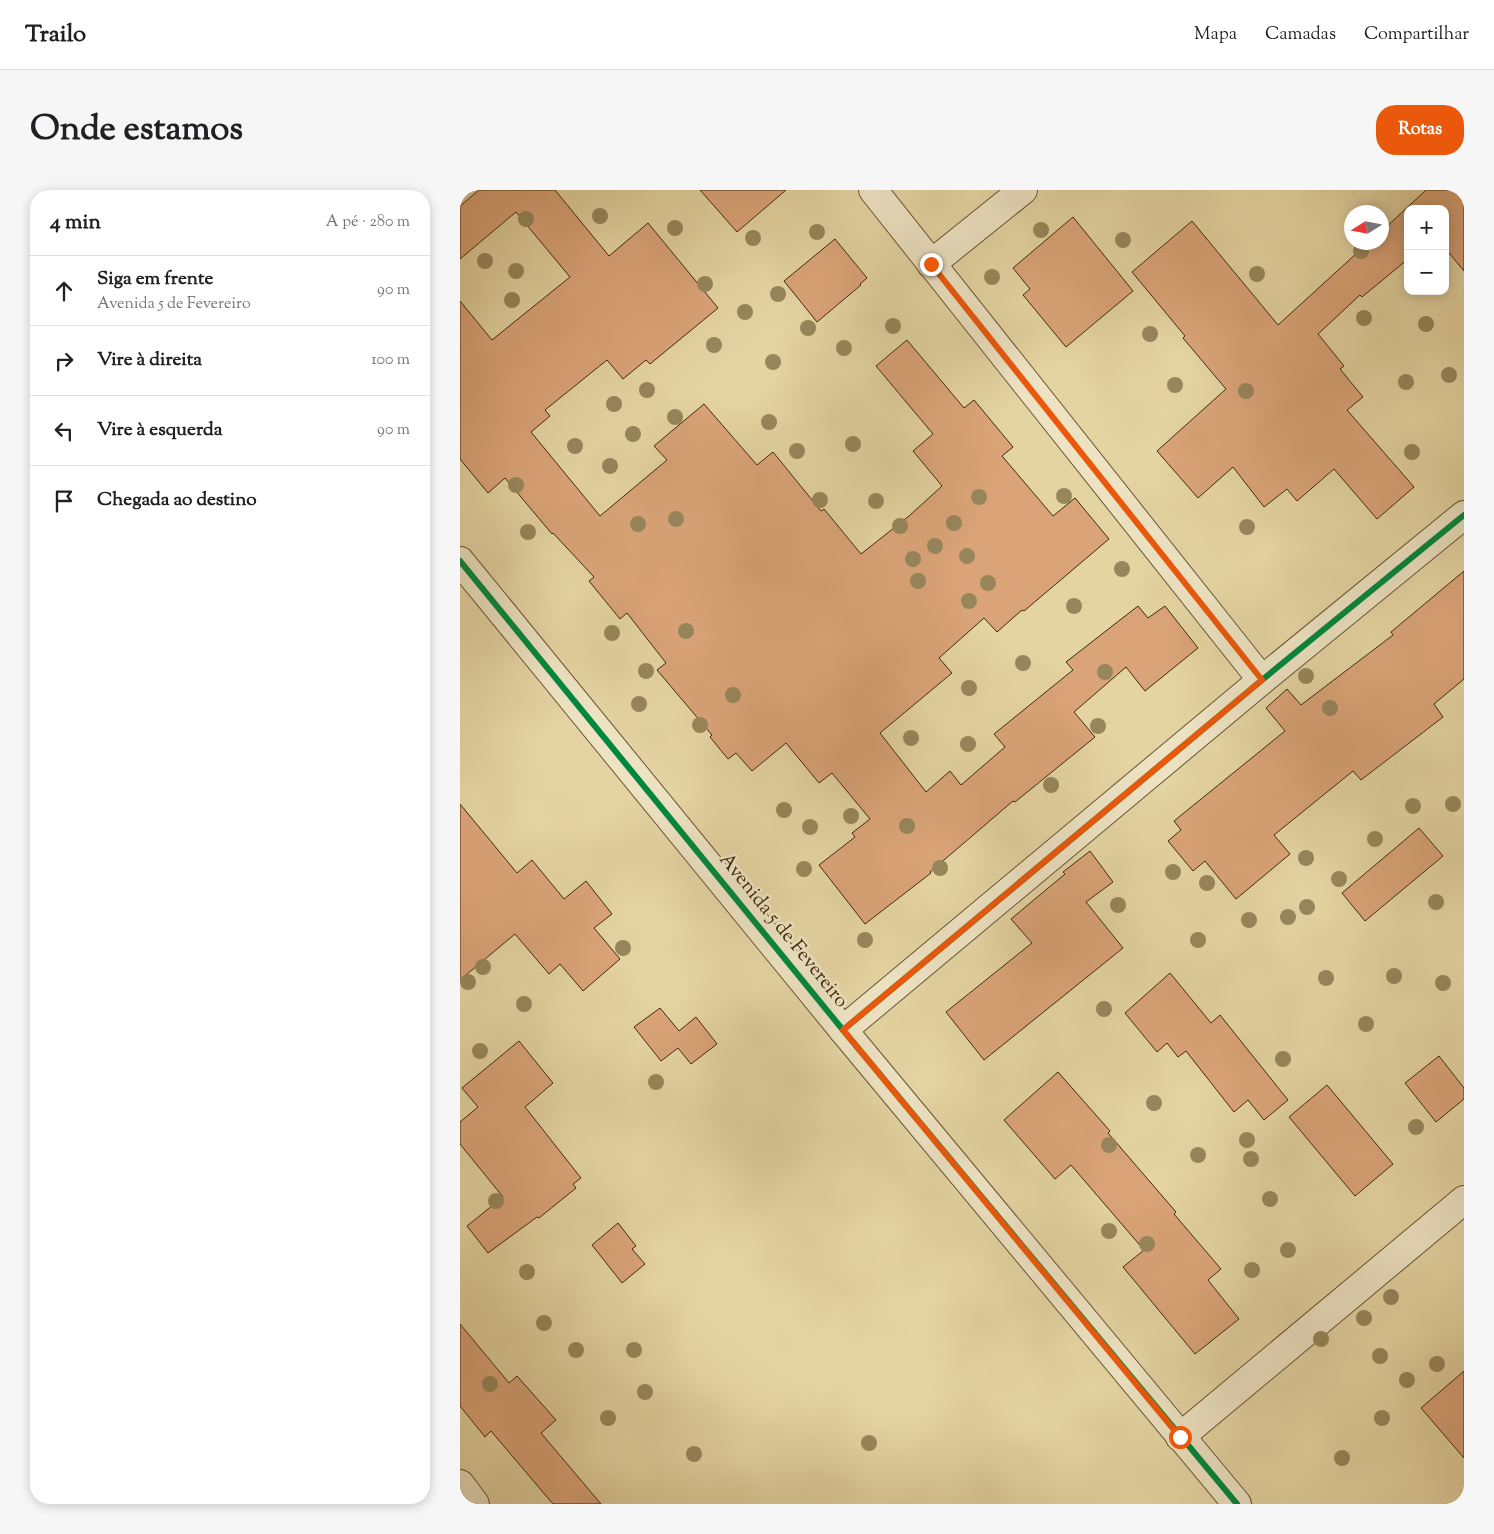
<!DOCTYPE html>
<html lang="pt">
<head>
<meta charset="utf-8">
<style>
  body { margin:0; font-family:"Sorts Mill Goudy",serif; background:#f6f6f6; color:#202124 }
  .controls { position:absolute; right:15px; top:15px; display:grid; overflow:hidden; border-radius:10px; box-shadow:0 2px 12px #0003 }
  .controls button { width:45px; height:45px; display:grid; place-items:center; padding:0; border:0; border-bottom:1px solid #e0e0e0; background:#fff; color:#202124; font:25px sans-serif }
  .compass { position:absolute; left:884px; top:15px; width:45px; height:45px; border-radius:50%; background:#fff; box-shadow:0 2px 12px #0003; rotate:259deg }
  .stop { position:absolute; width:15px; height:15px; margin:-11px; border:4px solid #ea580c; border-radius:50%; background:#fff }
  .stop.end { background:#ea580c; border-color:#fff; box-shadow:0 1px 5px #0008 }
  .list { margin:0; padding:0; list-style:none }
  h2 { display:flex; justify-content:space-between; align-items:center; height:65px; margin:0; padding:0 20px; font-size:21px }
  h2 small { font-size:16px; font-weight:400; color:#757577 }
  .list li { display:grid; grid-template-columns:32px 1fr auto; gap:15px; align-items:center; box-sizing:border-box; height:70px; padding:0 20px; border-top:1px solid #e0e0e0 }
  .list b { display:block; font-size:19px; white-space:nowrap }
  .list p { margin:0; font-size:16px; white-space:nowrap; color:#757577 }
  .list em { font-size:16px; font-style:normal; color:#757577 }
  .icon { flex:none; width:28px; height:28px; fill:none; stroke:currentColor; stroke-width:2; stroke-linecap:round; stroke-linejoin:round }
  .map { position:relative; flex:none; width:1004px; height:1314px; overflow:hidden; border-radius:20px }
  header { display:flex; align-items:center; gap:30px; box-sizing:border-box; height:70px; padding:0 25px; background:#fff; border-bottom:1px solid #e0e0e0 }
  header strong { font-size:24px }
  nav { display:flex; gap:28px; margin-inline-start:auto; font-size:18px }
  .intro { display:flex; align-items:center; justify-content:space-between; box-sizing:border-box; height:120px; padding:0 30px }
  h1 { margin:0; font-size:35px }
  .button { padding:12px 22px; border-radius:20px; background:#ea580c; color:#fff; font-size:18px; font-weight:700 }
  main { display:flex; gap:30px; padding:0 30px }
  aside { flex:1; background:#fff; border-radius:20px; box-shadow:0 2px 12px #0003 }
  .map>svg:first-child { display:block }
</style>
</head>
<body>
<header>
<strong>Trailo</strong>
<nav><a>Mapa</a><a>Camadas</a><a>Compartilhar</a></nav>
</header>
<div class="intro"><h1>Onde estamos</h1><a class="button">Rotas</a></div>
<main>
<aside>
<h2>4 min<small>A pé · 280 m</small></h2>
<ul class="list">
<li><svg class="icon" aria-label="ahead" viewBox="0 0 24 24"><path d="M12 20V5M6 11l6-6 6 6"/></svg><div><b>Siga em frente</b><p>Avenida 5 de Fevereiro</p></div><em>90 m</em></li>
<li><svg class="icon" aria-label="right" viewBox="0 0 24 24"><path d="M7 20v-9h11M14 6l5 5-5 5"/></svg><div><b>Vire à direita</b></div><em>100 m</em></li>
<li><svg class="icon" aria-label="left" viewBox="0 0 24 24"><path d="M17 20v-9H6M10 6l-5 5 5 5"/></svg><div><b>Vire à esquerda</b></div><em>90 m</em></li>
<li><svg class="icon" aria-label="arrive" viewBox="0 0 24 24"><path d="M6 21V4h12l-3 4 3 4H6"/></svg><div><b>Chegada ao destino</b></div></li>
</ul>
</aside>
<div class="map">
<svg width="1004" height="1314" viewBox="0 0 1004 1314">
  <rect width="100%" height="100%" fill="#e4d4a2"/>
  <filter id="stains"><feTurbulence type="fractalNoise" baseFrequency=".004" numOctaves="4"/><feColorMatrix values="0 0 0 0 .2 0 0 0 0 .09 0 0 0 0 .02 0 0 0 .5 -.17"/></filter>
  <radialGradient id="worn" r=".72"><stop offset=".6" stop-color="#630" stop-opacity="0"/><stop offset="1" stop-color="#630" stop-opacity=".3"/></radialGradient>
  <!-- building -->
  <g fill="#daa478" stroke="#40290a">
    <path d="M19 0H95L149 66 188 33 258 118 190 174 186 170 163 189 147 170 85 220 90 226 71 242 140 326 207 270 194 256 244 214 297 275 313 262 361 321 364 319 401 364 449 326 482 296 453 261 473 244 416 176 447 150 504 218 514 210 553 257 542 266 593 326 615 308 649 349 564 421 562 420 537 442 524 428 479 468 492 483 420 543 466 602 490 581 501 595 545 557 534 544 613 480 606 472 678 416 688 428 705 416 738 458 685 501 666 477 614 522 635 547 555 612 553 611 470 682 471 683 405 734 359 675 395 647 392 643 410 629 372 583 359 593 326 553 292 581 276 563 268 569 250 547 252 545 197 480 206 473 167 423 160 429 129 391 134 387 93 343 92 344 45 288 28 303 0 269V111L32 150 110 87 56 22 0 69V16Z"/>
    <path d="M240 0H326L277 42Z"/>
    <path d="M966 0H1004V81L985 58V19H948V69L902 107 900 105 858 144 884 176 880 179 903 207 887 220 954 297 917 329 874 279 837 311 827 299 804 317 773 277 738 308 697 261 766 199 723 148 725 146 672 82 732 31 818 135 909 52H922V41Z"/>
    <path d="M613 27 673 101 606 157 563 105 570 99 553 78Z"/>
    <path d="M375 49 407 88 400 94 401 95 357 132 324 91Z"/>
    <path d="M1004 381V489L974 514 983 527 901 590 893 581 814 645 830 664 776 709 745 671 733 681 708 651 721 640 714 631 825 541 806 518 827 499 841 515 933 445 931 442Z"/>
    <path d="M0 614 57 683 72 670 104 709 126 691 152 724 134 738 160 769 123 801 100 774 89 784 55 744 0 790Z"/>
    <path d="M959 638 983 666 905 731 882 703Z"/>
    <path d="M630 661 653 692 626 712 663 758 524 870 486 822 572 753 551 729 605 684 603 682Z"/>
    <path d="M710 783 751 833 760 825 828 910 804 930 788 910 774 922 726 861 718 867 707 853 697 862 665 823Z"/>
    <path d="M200 818 219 841 236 827 257 854 231 874 218 858 201 871 174 837Z"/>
    <path d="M59 851 93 893 65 917 121 988 113 994 116 998 79 1028 77 1027 28 1063 7 1036 43 1007 0 954V932L18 917 2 898Z"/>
    <path d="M979 866 1004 898V909L976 932 945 893Z"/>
    <path d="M598 882 650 941 648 943 716 1022 714 1024 761 1079 748 1090 779 1129 735 1164 663 1077 684 1060 611 975 595 989 544 930Z"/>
    <path d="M867 895 933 974 895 1006 829 927Z"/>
    <path d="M158 1033 176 1056 172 1059 185 1074 162 1093 132 1055Z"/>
    <path d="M0 1134 49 1193 57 1186 96 1230 81 1243 141 1314H93L31 1241 25 1247 0 1216Z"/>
    <path d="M1004 1181V1268L961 1218Z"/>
  </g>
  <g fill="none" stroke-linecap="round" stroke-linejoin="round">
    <defs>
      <g id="minor">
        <path d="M413 0 802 490"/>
        <path d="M471 74 563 0"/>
        <path d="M383 840 802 490 1004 325"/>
        <path d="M720 1247 1004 1010"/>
        <path d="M0 1294 15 1314"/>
      </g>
      <path id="tertiary" d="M0 371 383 840 777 1314"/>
    </defs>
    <!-- minor casing -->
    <use href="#minor" stroke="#695430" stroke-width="30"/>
    <!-- tertiary casing -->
    <use href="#tertiary" stroke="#695430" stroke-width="30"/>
    <!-- minor -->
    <use href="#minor" stroke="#ede3c3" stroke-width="28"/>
    <!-- tertiary -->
    <use href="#tertiary" stroke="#ede3c3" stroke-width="28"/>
    <defs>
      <g id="cycleway">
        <path d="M0 371 383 840 777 1314"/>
        <path d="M383 840 802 490 1004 325"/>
      </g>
    </defs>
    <!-- cycleway casing -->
    <use href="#cycleway" stroke="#ede3c3" stroke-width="9"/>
    <!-- cycleway -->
    <use href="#cycleway" stroke="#00873e" stroke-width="6"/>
  </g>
  <!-- trees -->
  <g fill="#97865c">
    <circle cx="140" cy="26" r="8"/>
    <circle cx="66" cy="29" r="8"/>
    <circle cx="215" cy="38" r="8"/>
    <circle cx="581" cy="40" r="8"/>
    <circle cx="357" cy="42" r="8"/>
    <circle cx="293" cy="48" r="8"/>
    <circle cx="663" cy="50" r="8"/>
    <circle cx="901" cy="61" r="8"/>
    <circle cx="25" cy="71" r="8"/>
    <circle cx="56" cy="81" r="8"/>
    <circle cx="797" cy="84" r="8"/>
    <circle cx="532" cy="87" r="8"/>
    <circle cx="245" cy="94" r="8"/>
    <circle cx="318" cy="104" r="8"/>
    <circle cx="52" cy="110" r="8"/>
    <circle cx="285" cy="122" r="8"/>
    <circle cx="904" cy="128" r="8"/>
    <circle cx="966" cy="134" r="8"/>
    <circle cx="433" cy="136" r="8"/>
    <circle cx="348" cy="138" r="8"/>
    <circle cx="690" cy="144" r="8"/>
    <circle cx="254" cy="155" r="8"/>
    <circle cx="384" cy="158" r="8"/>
    <circle cx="313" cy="172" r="8"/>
    <circle cx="989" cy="185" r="8"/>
    <circle cx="946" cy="192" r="8"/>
    <circle cx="715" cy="195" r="8"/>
    <circle cx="187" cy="200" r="8"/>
    <circle cx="786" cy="201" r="8"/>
    <circle cx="154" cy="214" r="8"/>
    <circle cx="215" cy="227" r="8"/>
    <circle cx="309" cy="232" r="8"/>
    <circle cx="173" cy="244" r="8"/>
    <circle cx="393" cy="254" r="8"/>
    <circle cx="115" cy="256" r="8"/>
    <circle cx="337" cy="261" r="8"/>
    <circle cx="952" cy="262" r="8"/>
    <circle cx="150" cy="276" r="8"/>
    <circle cx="56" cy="295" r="8"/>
    <circle cx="604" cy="306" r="8"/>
    <circle cx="519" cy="307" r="8"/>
    <circle cx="360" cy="310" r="8"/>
    <circle cx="416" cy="311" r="8"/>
    <circle cx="216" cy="329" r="8"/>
    <circle cx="494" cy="333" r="8"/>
    <circle cx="178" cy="334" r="8"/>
    <circle cx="440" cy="336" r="8"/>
    <circle cx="787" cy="337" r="8"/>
    <circle cx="68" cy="342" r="8"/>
    <circle cx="475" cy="356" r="8"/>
    <circle cx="507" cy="366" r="8"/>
    <circle cx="453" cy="369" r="8"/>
    <circle cx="662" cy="379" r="8"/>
    <circle cx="458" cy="391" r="8"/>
    <circle cx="528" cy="393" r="8"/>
    <circle cx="509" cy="411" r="8"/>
    <circle cx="614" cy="416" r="8"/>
    <circle cx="226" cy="441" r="8"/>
    <circle cx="152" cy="443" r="8"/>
    <circle cx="563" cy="473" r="8"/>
    <circle cx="186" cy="481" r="8"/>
    <circle cx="645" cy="482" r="8"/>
    <circle cx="846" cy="486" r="8"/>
    <circle cx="509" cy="498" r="8"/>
    <circle cx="273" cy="505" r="8"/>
    <circle cx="179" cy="514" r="8"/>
    <circle cx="870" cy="518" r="8"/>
    <circle cx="240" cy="535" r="8"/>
    <circle cx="638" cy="536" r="8"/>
    <circle cx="451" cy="548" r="8"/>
    <circle cx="508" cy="554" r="8"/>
    <circle cx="591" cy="595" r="8"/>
    <circle cx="993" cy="614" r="8"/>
    <circle cx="953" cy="616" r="8"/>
    <circle cx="324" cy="620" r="8"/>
    <circle cx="391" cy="626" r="8"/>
    <circle cx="447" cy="636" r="8"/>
    <circle cx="350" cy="637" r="8"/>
    <circle cx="915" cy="649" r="8"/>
    <circle cx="846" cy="668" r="8"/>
    <circle cx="480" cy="678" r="8"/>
    <circle cx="344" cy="679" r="8"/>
    <circle cx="713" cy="682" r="8"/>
    <circle cx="879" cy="689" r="8"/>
    <circle cx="747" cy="693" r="8"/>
    <circle cx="976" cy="712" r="8"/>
    <circle cx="658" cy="715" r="8"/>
    <circle cx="847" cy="717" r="8"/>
    <circle cx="828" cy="727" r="8"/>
    <circle cx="789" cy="730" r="8"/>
    <circle cx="405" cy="750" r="8"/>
    <circle cx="738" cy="750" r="8"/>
    <circle cx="163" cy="758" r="8"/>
    <circle cx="23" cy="777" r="8"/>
    <circle cx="934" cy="786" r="8"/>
    <circle cx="866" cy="788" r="8"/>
    <circle cx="8" cy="792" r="8"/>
    <circle cx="983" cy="793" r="8"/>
    <circle cx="64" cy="814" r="8"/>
    <circle cx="644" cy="819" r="8"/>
    <circle cx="906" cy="834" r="8"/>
    <circle cx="20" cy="861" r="8"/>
    <circle cx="823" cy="869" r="8"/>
    <circle cx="196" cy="892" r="8"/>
    <circle cx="694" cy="913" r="8"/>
    <circle cx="956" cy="937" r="8"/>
    <circle cx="787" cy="950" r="8"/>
    <circle cx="649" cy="955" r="8"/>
    <circle cx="738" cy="965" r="8"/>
    <circle cx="791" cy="969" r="8"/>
    <circle cx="810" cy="1009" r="8"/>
    <circle cx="36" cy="1011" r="8"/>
    <circle cx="649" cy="1041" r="8"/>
    <circle cx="687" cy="1054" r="8"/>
    <circle cx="828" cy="1060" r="8"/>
    <circle cx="792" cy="1080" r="8"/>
    <circle cx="67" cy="1082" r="8"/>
    <circle cx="931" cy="1107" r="8"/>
    <circle cx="904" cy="1128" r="8"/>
    <circle cx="84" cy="1133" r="8"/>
    <circle cx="861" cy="1149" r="8"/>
    <circle cx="116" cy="1160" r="8"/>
    <circle cx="174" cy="1160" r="8"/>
    <circle cx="920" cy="1166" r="8"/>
    <circle cx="977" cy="1174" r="8"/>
    <circle cx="947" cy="1190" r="8"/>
    <circle cx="30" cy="1194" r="8"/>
    <circle cx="185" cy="1202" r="8"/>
    <circle cx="148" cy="1228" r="8"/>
    <circle cx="922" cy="1228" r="8"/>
    <circle cx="409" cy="1253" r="8"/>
    <circle cx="234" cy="1264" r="8"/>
    <circle cx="882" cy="1268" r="8"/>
  </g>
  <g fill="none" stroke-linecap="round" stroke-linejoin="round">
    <!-- route -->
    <path stroke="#ea580c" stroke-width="6" d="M471 74 802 490 383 840 720 1247"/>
  </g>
  <g text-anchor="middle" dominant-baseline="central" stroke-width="5" stroke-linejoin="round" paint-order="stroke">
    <!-- street labels -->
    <g font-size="20" fill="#40290a" stroke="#ede3c3">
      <text transform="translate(323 741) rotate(51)">Avenida 5 de Fevereiro</text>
    </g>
  </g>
  <rect width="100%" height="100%" filter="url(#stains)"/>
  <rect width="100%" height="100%" fill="url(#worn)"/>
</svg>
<div class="controls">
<button>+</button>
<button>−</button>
</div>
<svg class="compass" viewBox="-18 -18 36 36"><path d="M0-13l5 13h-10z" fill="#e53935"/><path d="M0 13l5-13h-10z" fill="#757577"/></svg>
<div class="stop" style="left:720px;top:1247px"></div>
<div class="stop end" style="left:471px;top:74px"></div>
</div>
</main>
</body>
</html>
